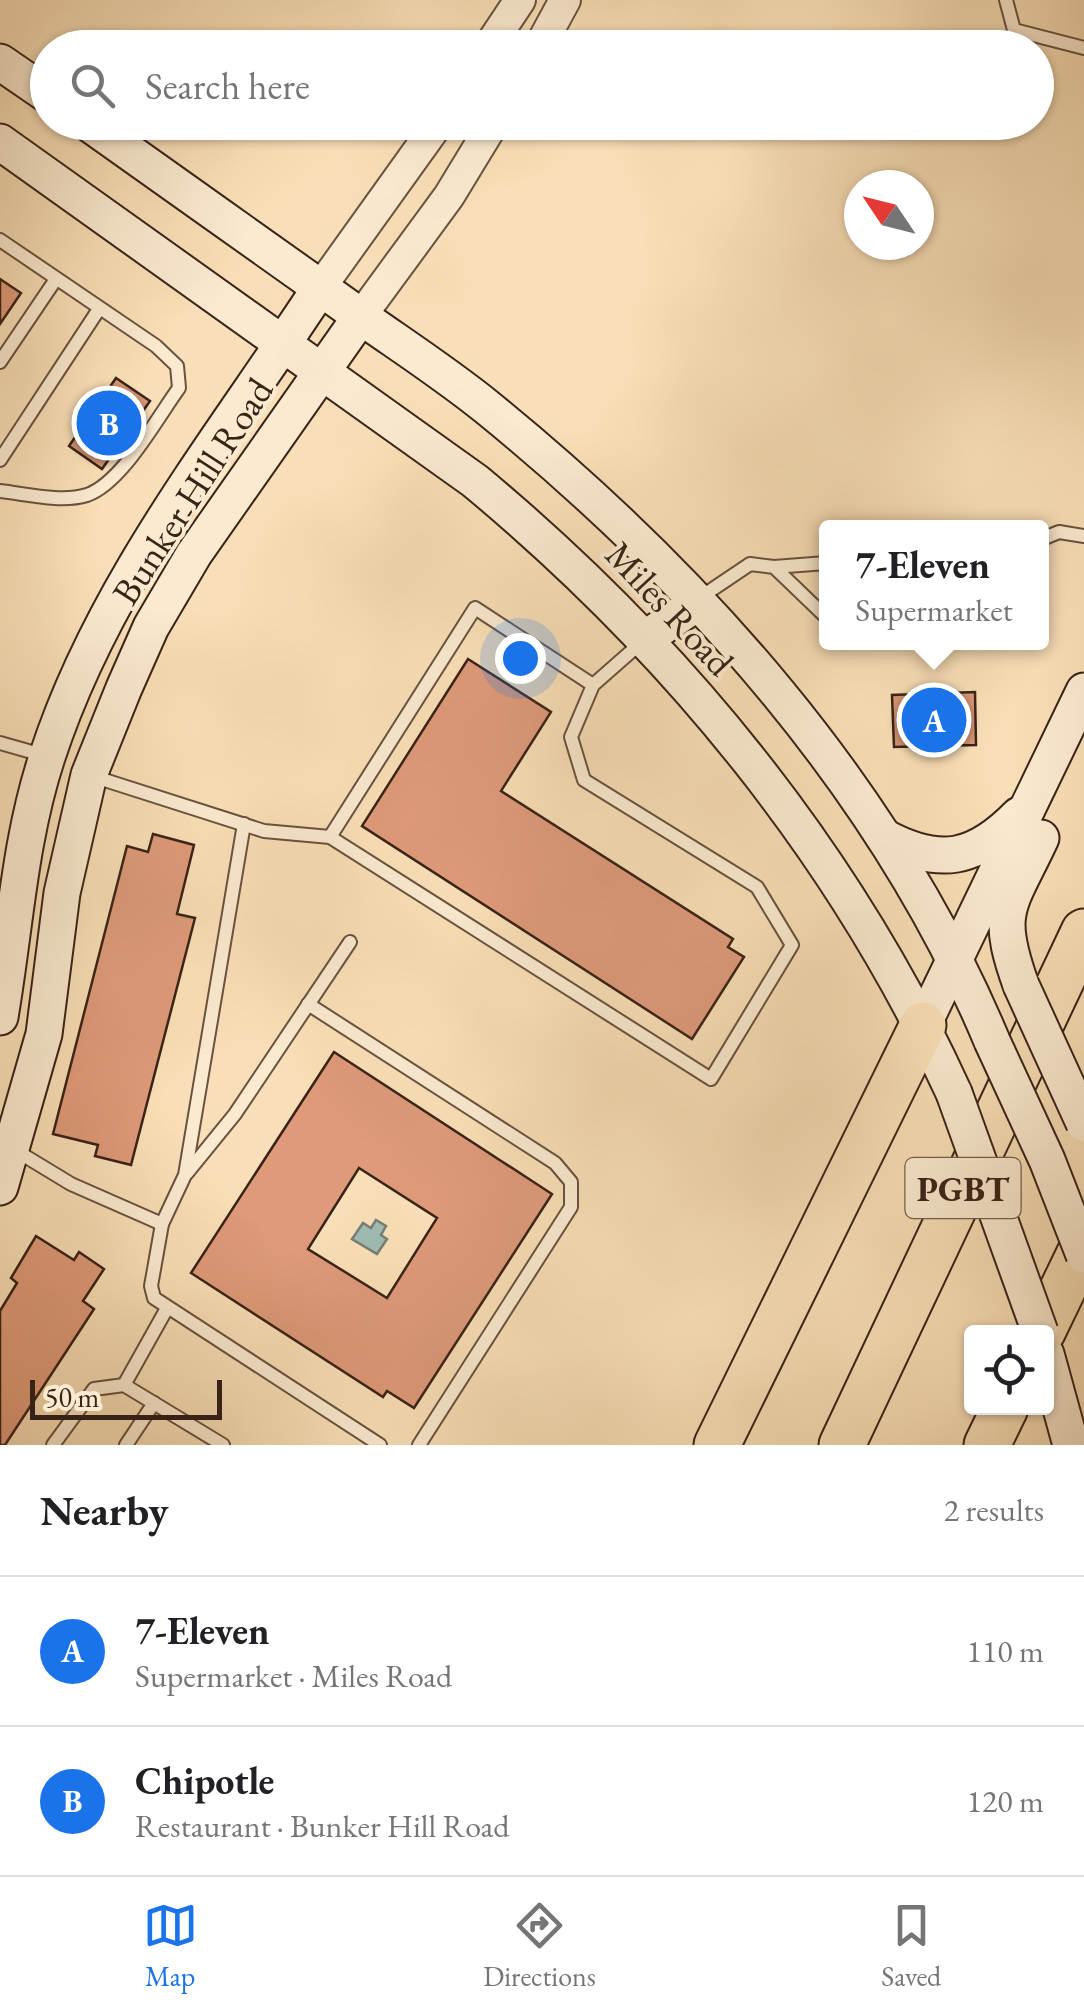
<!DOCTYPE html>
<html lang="en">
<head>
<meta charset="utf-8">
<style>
  body { margin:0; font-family:"EB Garamond",serif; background:#f2f2f2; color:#202124 }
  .controls { position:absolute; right:30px; bottom:30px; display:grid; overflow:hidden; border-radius:10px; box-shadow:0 2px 8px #0004 }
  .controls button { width:90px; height:90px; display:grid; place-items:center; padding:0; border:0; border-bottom:2px solid #e0e0e0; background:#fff; color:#202124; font:50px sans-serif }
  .compass { position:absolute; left:844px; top:170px; width:90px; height:90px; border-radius:50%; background:#fff; box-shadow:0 2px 8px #0004; rotate:305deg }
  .scale { position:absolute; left:30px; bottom:25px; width:192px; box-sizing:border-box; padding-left:10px; border:5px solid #392317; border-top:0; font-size:28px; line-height:35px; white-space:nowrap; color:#392317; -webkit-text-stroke:8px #fbead0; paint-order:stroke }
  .you { position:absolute; left:520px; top:658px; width:35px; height:35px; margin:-25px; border:8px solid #fff; border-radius:50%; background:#1a73e8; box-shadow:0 0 0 15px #1a73e833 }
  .badge { display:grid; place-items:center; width:65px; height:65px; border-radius:50%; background:#1a73e8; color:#fff; font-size:32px; font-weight:700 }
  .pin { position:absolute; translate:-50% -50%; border:5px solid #fff; box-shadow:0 2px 10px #0006 }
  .popup { position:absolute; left:819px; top:520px; width:230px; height:130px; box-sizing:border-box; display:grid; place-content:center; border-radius:10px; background:#fff; filter:drop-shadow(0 2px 8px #0005); font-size:32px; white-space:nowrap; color:#757577 }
  .popup b { font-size:38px; color:#202124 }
  .popup::after { content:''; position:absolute; left:50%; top:100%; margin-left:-20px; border:20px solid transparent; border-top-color:#fff }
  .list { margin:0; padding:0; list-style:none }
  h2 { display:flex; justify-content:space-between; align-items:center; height:130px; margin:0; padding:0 40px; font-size:42px }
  h2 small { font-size:32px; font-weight:400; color:#757577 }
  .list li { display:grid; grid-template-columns:65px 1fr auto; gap:30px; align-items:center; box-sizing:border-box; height:150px; padding:0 40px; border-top:2px solid #e0e0e0 }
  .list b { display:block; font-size:38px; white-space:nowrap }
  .list p { margin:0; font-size:32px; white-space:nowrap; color:#757577 }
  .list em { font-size:32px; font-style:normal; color:#757577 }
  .icon { flex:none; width:55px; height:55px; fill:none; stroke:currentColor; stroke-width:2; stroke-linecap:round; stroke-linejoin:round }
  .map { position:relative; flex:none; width:1084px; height:1445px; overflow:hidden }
  .search { position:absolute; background:#fff; box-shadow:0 2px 8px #0004; left:30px; right:30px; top:30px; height:110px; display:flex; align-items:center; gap:25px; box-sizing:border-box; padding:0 35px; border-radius:55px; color:#757577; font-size:38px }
  .sheet { height:430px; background:#fff }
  nav { display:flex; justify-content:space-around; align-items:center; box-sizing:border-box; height:140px; border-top:2px solid #e0e0e0; background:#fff; font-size:28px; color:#757577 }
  nav a { display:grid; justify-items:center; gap:5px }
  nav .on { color:#1a73e8 }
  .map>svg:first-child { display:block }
</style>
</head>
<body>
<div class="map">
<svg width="1084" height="1445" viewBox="0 0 1084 1445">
  <rect width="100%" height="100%" fill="#f9dfb7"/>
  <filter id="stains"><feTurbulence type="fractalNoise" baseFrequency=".002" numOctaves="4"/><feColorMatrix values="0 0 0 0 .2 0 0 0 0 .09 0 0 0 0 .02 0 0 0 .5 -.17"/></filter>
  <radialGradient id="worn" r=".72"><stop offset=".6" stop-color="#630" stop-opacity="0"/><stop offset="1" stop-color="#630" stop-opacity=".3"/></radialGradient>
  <!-- water -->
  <path fill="#9ebcb4" stroke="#767f75" stroke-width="2.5" d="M376 1220 386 1226 381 1235 387 1239 377 1254 352 1239 363 1223 371 1228Z"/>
  <!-- building -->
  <g fill="#de9a79" stroke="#392317" stroke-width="2.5" fill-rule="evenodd">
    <path d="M0 279 21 293 0 324Z"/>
    <path d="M116 378 150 401 102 469 69 446Z"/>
    <path d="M468 659 551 712 501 791 733 939 728 947 744 957 692 1039 362 826Z"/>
    <path d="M975 692 976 745 894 747 892 695Z"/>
    <path d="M153 834 194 845 177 914 195 918 131 1165 95 1156 98 1145 53 1134 127 846 148 852Z"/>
    <path d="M334 1052 552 1194 414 1408 387 1391 383 1397 191 1273ZM359 1168 437 1218 387 1298 308 1249Z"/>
    <path d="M36 1236 74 1260 79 1252 104 1269 83 1301 94 1309 5 1445H0V1311L17 1283 11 1278Z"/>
  </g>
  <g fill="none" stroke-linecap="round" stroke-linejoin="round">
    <defs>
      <g id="service">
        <path d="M1006 0 1014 30 1084 48"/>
        <path d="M0 240 156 346 177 366 179 388C157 418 122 483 87 495 61 503 27 494 0 491"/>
        <path d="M0 362 56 279"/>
        <path d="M0 460 99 309"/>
        <path d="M1042 539 1059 532 1084 536"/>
        <path d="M774 567 826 563"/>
        <path d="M698 599 750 564 774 567 826 617"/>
        <path d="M849 642H927"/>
        <path d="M593 685 571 737 584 780 757 887 792 945 711 1079 330 837 475 608 593 685 643 641"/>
        <path d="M0 743 46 756"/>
        <path d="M92 776 264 831 330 837"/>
        <path d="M308 1004 555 1163 571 1182V1207L419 1445"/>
        <path d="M15 1150 71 1184 162 1224 185 1175 244 824"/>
        <path d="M187 1173 235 1114 350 942"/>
        <path d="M162 1224 151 1286 154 1298 380 1445"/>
        <path d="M166 1310 124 1385 223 1445"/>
        <path d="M53 1445 94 1389 124 1385"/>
        <path d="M126 1445 154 1403"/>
      </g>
      <g id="tertiary">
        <path d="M488 48 520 0"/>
        <path d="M539 48 565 0"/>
        <path d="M320 288 439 122"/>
        <path d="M361 316 449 196 494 122"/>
      </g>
      <g id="secondary">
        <path d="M0 62 48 95"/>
        <path d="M87 122C176 185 264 248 353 311 398 343 445 373 488 408 697 578 887 790 992 1041"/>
        <path d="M0 142 475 481C676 648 845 854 954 1093"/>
        <path d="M645 639 698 602"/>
        <path d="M884 837C940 867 975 860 1019 815"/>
        <path d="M1021 985C994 910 1009 907 1041 838"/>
        <path d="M0 1017C15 930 19 842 47 757 104 582 221 440 320 288"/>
        <path d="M923 1025 1084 691"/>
        <path d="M0 1187 44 1034 62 893 89 775 124 688 151 627 194 554 361 316"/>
        <path d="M1046 1354 1071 1445"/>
      </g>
      <g id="motorway">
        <path d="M1042 1332 1084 1245"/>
        <path d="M717 1445 923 1025"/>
        <path d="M842 1445 1084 932"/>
        <path d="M987 1445 1005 1408"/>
      </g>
    </defs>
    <!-- service casing -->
    <use href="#service" stroke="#69523f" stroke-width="16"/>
    <!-- tertiary casing -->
    <use href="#tertiary" stroke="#69523f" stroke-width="34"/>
    <!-- secondary casing -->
    <use href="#secondary" stroke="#392317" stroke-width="39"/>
    <!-- motorway casing -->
    <use href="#motorway" stroke="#392317" stroke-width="49"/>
    <!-- service -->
    <use href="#service" stroke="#fbead0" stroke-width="12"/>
    <!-- tertiary -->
    <use href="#tertiary" stroke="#fbead0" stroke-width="30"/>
    <!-- secondary -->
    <use href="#secondary" stroke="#fbead0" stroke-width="35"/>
    <!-- motorway -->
    <use href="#motorway" stroke="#f9dfb7" stroke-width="45"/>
    <defs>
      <g id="secondary-bridge">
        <path d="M1021 985 1084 1123"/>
        <path d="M992 1041 1047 1160 1084 1255"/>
        <path d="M954 1093 1040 1332"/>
      </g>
    </defs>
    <!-- secondary-bridge casing -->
    <use href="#secondary-bridge" stroke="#392317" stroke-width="39" stroke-linecap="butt"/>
    <!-- secondary-bridge -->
    <use href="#secondary-bridge" stroke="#fbead0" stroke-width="35"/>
  </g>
  <g text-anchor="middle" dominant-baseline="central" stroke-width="8" stroke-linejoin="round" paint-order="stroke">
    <!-- shield labels -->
    <rect fill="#fbead0" stroke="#735f4e" stroke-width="2.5" x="905.5" y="1158" width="115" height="60" rx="8"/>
    <g font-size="35" font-weight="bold" fill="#392317">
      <text x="963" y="1188">PGBT</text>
    </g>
    <!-- street labels -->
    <g font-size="38" fill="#392317" stroke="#fbead0">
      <text transform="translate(192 491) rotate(-57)">Bunker Hill Road</text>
      <text transform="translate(670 608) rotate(47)">Miles Road</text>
    </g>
  </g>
  <rect width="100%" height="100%" filter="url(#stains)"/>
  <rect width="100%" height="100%" fill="url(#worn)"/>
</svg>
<div class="controls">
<button><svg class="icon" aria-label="locate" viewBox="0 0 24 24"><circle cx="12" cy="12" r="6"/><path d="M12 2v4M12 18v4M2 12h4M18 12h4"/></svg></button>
</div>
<svg class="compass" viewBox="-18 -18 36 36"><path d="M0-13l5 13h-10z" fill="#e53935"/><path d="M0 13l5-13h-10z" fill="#757577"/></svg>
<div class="scale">50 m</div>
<div class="you"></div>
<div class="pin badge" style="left:934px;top:720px">A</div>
<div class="popup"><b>7-Eleven</b>Supermarket</div>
<div class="pin badge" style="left:109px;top:423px">B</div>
<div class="search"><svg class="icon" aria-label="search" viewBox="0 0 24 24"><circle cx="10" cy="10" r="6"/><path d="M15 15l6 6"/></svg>Search here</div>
</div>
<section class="sheet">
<h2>Nearby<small>2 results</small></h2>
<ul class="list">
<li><span class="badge">A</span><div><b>7-Eleven</b><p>Supermarket · Miles Road</p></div><em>110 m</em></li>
<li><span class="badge">B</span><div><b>Chipotle</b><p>Restaurant · Bunker Hill Road</p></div><em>120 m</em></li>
</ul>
</section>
<nav>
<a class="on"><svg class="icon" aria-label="map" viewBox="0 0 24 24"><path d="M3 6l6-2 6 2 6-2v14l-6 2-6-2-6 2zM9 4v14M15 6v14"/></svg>Map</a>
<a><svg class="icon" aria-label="directions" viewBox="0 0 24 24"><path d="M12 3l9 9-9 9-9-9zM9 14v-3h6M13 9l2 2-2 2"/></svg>Directions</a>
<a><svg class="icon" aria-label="saved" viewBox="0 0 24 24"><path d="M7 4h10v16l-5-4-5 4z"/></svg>Saved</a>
</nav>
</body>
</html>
